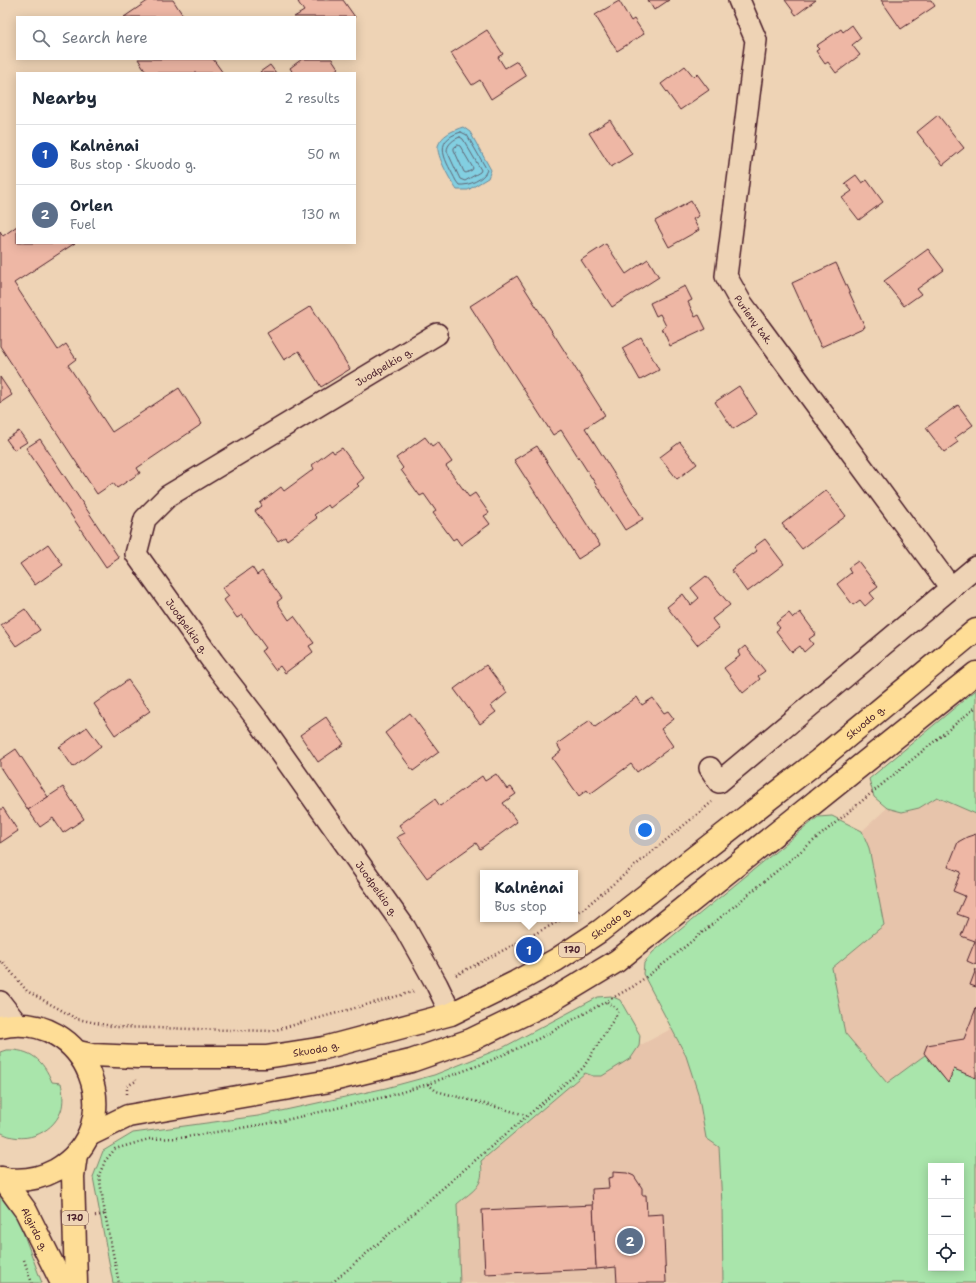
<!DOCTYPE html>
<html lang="en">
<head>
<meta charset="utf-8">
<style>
  body { margin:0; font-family:"Shantell Sans",sans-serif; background:#f6f6f7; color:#1f2937 }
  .controls { position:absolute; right:12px; bottom:12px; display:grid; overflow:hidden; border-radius:0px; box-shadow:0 2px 10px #0003 }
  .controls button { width:36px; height:36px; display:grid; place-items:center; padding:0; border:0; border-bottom:1px solid #e0e1e3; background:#fff; color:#1f2937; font:20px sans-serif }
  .you { position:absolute; left:645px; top:830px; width:14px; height:14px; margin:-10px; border:3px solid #fff; border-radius:50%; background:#1a73e8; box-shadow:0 0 0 6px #1a73e833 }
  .badge { display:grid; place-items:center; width:26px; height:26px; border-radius:50%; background:#d1495b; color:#fff; font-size:13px; font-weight:700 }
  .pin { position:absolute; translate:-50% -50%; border:2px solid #fff; box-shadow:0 1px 4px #0006 }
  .popup { position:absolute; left:480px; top:870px; width:98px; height:52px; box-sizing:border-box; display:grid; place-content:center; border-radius:0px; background:#fff; filter:drop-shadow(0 1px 3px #0005); font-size:13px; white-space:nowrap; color:#747a83 }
  .popup b { font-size:15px; color:#1f2937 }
  .popup::after { content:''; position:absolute; left:50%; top:100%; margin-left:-8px; border:8px solid transparent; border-top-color:#fff }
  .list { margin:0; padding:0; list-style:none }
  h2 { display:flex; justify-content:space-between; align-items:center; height:52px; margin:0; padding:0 16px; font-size:17px }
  h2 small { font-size:13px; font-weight:400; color:#747a83 }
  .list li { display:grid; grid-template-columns:26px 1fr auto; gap:12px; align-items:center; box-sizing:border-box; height:60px; padding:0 16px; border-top:1px solid #e0e1e3 }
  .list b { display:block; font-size:15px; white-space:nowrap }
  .list p { margin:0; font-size:13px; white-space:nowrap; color:#747a83 }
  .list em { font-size:13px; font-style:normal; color:#747a83 }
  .icon { flex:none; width:22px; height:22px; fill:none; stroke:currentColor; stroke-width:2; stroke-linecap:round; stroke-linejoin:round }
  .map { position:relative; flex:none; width:976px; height:1283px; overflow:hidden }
  .search { position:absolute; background:#fff; box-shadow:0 2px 10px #0003; left:16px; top:16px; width:340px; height:44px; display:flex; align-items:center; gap:10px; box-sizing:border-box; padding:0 14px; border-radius:0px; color:#747a83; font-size:15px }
  .panel { position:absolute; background:#fff; box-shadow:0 2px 10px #0003; left:16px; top:72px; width:340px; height:172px; border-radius:0px }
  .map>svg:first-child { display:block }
</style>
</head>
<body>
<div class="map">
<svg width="976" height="1283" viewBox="0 0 976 1283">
  <rect width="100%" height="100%" fill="#eed3b5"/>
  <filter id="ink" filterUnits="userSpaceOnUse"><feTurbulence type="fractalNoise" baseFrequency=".025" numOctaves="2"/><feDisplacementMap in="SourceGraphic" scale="8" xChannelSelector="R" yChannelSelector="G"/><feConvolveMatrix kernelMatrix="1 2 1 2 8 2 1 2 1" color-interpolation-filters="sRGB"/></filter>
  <g filter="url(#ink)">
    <!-- built -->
    <g fill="#e7c4ab">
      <path d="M937 797 976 814V1074L944 1079 925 1056 887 1083 845 1033 832 968 884 925 869 848 862 831 887 808 902 812 919 808Z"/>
      <path d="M671 1029 686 1056 698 1093 706 1138 719 1147 722 1205 723 1283H460L457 1203 478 1186 483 1170 481 1161 585 1073 593 1076 630 1058 639 1046Z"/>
    </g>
    <!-- green -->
    <g fill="#a9e5ab" stroke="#7a826b" fill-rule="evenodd">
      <path d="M976 690V814L937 797 919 808 902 812 887 808 874 797 869 779Z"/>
      <path d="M832 816 862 831 869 848 884 925 832 968 845 1033 887 1083 925 1055 944 1078 952 1065 976 1074V1283H723L722 1205 719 1147 706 1138 698 1093 686 1056 643 974 644 963 653 952 818 817ZM931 1166H961V1268H931Z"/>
      <path d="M611 996 620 1000 640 1035 639 1046 631 1058 602 1076H593L585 1073 481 1161C485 1187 474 1189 457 1204L460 1283H113L93 1177 103 1151 133 1133 258 1116 386 1088 434 1075 504 1047 598 997Z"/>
      <path d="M6 1050C31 1049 43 1060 52 1082L61 1083C63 1092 64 1102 61 1111 52 1135 21 1145 0 1132V1052Z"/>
      <path d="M0 1189 14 1208 42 1283H0Z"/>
    </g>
    <!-- water -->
    <path fill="#82cfe1" stroke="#6c8998" d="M463 127 470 132 491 170 488 178 468 190H457C451 182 436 155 438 146 441 135 454 130 463 127Z"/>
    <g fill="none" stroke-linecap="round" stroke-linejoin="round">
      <!-- shore -->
      <g stroke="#606574" stroke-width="1">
        <path d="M461 132 467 135 487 170C484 179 469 186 459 185L456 181C447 162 430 141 461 132Z"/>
        <path d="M460 137 463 139 481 170 480 172 465 181 460 179 447 151C447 144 454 139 460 137Z"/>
        <path d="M458 145 460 146 473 168 472 170 466 173 464 172 454 150V148Z"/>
      </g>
    </g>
    <!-- building -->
    <g fill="#eeb7a5" stroke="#4a1f2b">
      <path d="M149 0H173L184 17H124Z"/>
      <path d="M301 0H343L355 17H294L304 11 298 2Z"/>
      <path d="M648 0H669L654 10Z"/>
      <path d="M785 0H816L796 15Z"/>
      <path d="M881 0H931L935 6 901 29Z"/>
      <path d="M619 1 631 21 634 19 644 34 617 51 595 15Z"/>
      <path d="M852 25 861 38 852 45 860 55 836 73 828 62 825 64 816 51 819 49 816 46 841 29 843 32Z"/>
      <path d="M487 30 503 54 498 57 505 68 517 61 526 76 491 99 480 80 472 85 451 53Z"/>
      <path d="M138 59H213L223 73H147Z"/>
      <path d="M302 59H332L338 68 332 73H293L290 68Z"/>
      <path d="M270 65 276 73H260V72Z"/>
      <path d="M685 66 694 77 697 74 709 90 680 110 661 84Z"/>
      <path d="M938 115 964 148 943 165 917 132Z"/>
      <path d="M610 120 632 154 611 167 589 133Z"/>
      <path d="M856 175 862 183 867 180 883 202 859 220 842 198 852 191 845 183Z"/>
      <path d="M691 201 699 216 693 219 699 230 669 247 655 221Z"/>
      <path d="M17 226V243H75L14 283 58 350 66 344 76 359 68 365 112 432 179 388 202 424 137 468 140 473 117 488 113 483 97 494 0 346V231L3 236Z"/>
      <path d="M606 244 626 274 648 259 659 277 612 307 581 260Z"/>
      <path d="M928 249 944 270 917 289 921 294 904 306 884 281Z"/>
      <path d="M836 263 865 327 821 347 792 283Z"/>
      <path d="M517 276 605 415 585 428 643 519 625 530 561 430 553 435 470 306Z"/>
      <path d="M685 286 692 300 688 302 695 317 699 315 706 329 670 346 662 328 666 326 660 314 656 316 650 303Z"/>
      <path d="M311 306 350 369 321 387 299 351 284 360 267 333Z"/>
      <path d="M641 337 659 370 640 380 622 348Z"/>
      <path d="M0 377 12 395 0 403Z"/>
      <path d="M739 386 757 414 733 429 715 402Z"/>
      <path d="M958 405 973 425 955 438 958 442 944 452 926 428Z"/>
      <path d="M19 431 27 442 14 450 6 439Z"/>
      <path d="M425 437 432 446 438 442 452 462 446 466 469 497 475 493 489 513 484 516 490 524 461 545 456 538 453 540 433 513 436 511 424 494 420 496 401 470 403 468 396 458Z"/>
      <path d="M40 439 119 558 106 567 26 448Z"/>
      <path d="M680 442 697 464 677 479 660 457Z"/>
      <path d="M537 446 600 545 578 559 514 460Z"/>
      <path d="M342 448 364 478 357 484 359 486 330 508 328 505 314 515 317 518 287 540 285 537 278 541 255 511 262 506 260 503 281 487 284 491 314 469 312 465 332 450 334 453Z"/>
      <path d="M826 490 846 516 802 549 782 524Z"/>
      <path d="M765 539 784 564 747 592 731 570 757 551 754 547Z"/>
      <path d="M48 544 63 565 35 585 20 564Z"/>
      <path d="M858 561 878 587 870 593 874 598 865 606 860 600 853 605 837 584 851 573 848 568Z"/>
      <path d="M252 567 257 575 262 571 282 598 277 602 289 620 294 616 314 643 309 646 313 652 285 673 280 666 275 670 261 651 266 648 242 615 237 618 224 600 229 596 222 588Z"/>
      <path d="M706 576 730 605 712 619 719 628 697 645 667 607 683 594 691 605 699 598 691 588Z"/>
      <path d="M25 609 40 630 16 646 1 625Z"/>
      <path d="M800 612 816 634 809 639 813 644 804 652 800 646 792 652 776 631 780 628 776 623 789 613 793 618Z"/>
      <path d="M745 646 765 671 758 676 760 679 743 693 724 668 740 656 738 652Z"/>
      <path d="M486 665 507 693 491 706 496 712 480 724 454 689Z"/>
      <path d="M128 680 150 711 115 735 94 704Z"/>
      <path d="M637 697 642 705 653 698 664 713 668 711 674 719 661 729 673 746 637 772 631 764 590 794 587 790 579 796 552 758 561 751 557 744 590 720 595 727Z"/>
      <path d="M410 713 439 752 413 771 385 733Z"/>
      <path d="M326 717 344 744 318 762 300 735Z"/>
      <path d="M87 727 101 746 73 767 59 747Z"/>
      <path d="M16 749 48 797 28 810 0 767V760Z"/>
      <path d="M496 774 507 789 511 787 516 794 503 803 517 822 480 849 476 843 427 878 397 837 405 833 399 825 435 799 440 806 482 776 485 781Z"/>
      <path d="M63 787 84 819 63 833 53 818 40 827 28 810Z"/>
      <path d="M3 808 18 831 0 843V810Z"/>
      <path d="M976 834V965L967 961 975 941 961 936 968 918 957 914 965 896 953 891 961 872 948 867 958 842 967 837Z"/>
      <path d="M976 969V987L970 985Z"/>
      <path d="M976 1008V1078L954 1069 948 1083 924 1053 927 1045 964 1039Z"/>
      <path d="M613 1172 627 1173 634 1176 642 1188V1195H646L647 1215 663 1214 666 1283H617L616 1267 596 1269 592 1189 609 1188 608 1178 613 1177Z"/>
      <path d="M593 1205 596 1269 485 1274 482 1210Z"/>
    </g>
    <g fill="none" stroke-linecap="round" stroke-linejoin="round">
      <defs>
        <g id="minor">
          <path id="s1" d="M739 0 756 40 726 276 740 301 951 588"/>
          <path id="s2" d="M437 334 168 496 145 519 136 554 213 662 257 719 405 928 437 985 451 1014"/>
          <path d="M710 768 719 782 976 567"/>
          <path d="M0 1002 17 1024"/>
        </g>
        <g id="primary">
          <path d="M0 1027C87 1008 133 1124 56 1170 39 1179 19 1182 0 1178"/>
          <path id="s3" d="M78 1052 92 1055 138 1057H266L324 1048 451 1014 516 982 556 960 600 931 819 760 976 630"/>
          <path d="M89 1135 128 1116 324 1082 411 1061 471 1040 549 1002 617 961 976 673"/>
          <path d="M76 1154 73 1176 76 1283"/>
          <path id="s4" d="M2 1178 26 1211 62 1283"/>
        </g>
      </defs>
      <!-- minor casing -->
      <use href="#minor" stroke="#4a1f2b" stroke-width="24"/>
      <!-- primary casing -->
      <use href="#primary" stroke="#4a1f2b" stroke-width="25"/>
      <!-- path -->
      <g stroke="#4a1f2b" stroke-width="2.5" stroke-dasharray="1 3" stroke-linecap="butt">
        <path d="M575 913 583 909 712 802"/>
        <path d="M0 962 2 961 27 991 77 1019 116 1027 272 1031 416 991"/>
        <path d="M456 975 563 919"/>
        <path d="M428 1084 436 1091 526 1115"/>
        <path d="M127 1094V1086L136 1081V1079"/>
        <path d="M105 1214 119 1283"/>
        <path d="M95 1216 105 1214 99 1175 105 1161 115 1149 149 1139 180 1138 277 1122 389 1096 428 1084 485 1063 540 1038 634 986 670 959 976 707"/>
        <path d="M24 1260 32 1283"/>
        <path d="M332 1283 583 1068 619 1011 607 1002"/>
      </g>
      <!-- minor -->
      <use href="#minor" stroke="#eed3b5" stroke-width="21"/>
      <!-- primary -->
      <use href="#primary" stroke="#fedd96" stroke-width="22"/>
    </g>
  </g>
  <g text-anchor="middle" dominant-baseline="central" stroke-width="4" stroke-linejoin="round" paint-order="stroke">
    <!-- shield labels -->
    <g fill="#eed3b5" stroke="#7b5554" stroke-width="1">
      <rect x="559" y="943" width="26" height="14" rx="3"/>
      <rect x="62" y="1211" width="26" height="14" rx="3"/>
    </g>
    <g font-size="9" font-weight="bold" fill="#4a1f2b">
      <text x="572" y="950">170</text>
      <text x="75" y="1218">170</text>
    </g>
    <!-- street labels -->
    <g font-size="10" fill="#4a1f2b" stroke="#eed3b5">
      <text stroke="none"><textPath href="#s1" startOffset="333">Purienų tak.</textPath></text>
      <text transform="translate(384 367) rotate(-31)">Juodpelkio g.</text>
      <text stroke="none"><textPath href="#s2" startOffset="471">Juodpelkio g.</textPath></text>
      <text stroke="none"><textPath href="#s3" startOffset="887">Skuodo g.</textPath></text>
      <text stroke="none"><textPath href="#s2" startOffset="795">Juodpelkio g.</textPath></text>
      <text stroke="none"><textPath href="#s3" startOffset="563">Skuodo g.</textPath></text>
      <text stroke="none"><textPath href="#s3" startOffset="239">Skuodo g.</textPath></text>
      <text stroke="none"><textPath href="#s4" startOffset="61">Algirdo g.</textPath></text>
    </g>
  </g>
</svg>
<div class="controls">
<button>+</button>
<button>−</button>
<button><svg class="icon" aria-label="locate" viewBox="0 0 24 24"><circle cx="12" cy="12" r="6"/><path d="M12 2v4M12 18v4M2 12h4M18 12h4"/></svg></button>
</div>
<div class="you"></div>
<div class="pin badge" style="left:529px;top:950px;background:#1a4fb4">1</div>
<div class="popup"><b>Kalnėnai</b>Bus stop</div>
<div class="pin badge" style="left:630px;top:1241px;background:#5c6f8a">2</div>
<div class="search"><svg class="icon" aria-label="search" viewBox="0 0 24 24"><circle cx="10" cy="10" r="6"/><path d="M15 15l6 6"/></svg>Search here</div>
<section class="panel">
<h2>Nearby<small>2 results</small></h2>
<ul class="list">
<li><span class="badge" style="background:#1a4fb4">1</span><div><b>Kalnėnai</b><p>Bus stop · Skuodo g.</p></div><em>50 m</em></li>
<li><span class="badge" style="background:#5c6f8a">2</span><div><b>Orlen</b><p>Fuel</p></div><em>130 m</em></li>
</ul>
</section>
</div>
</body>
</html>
